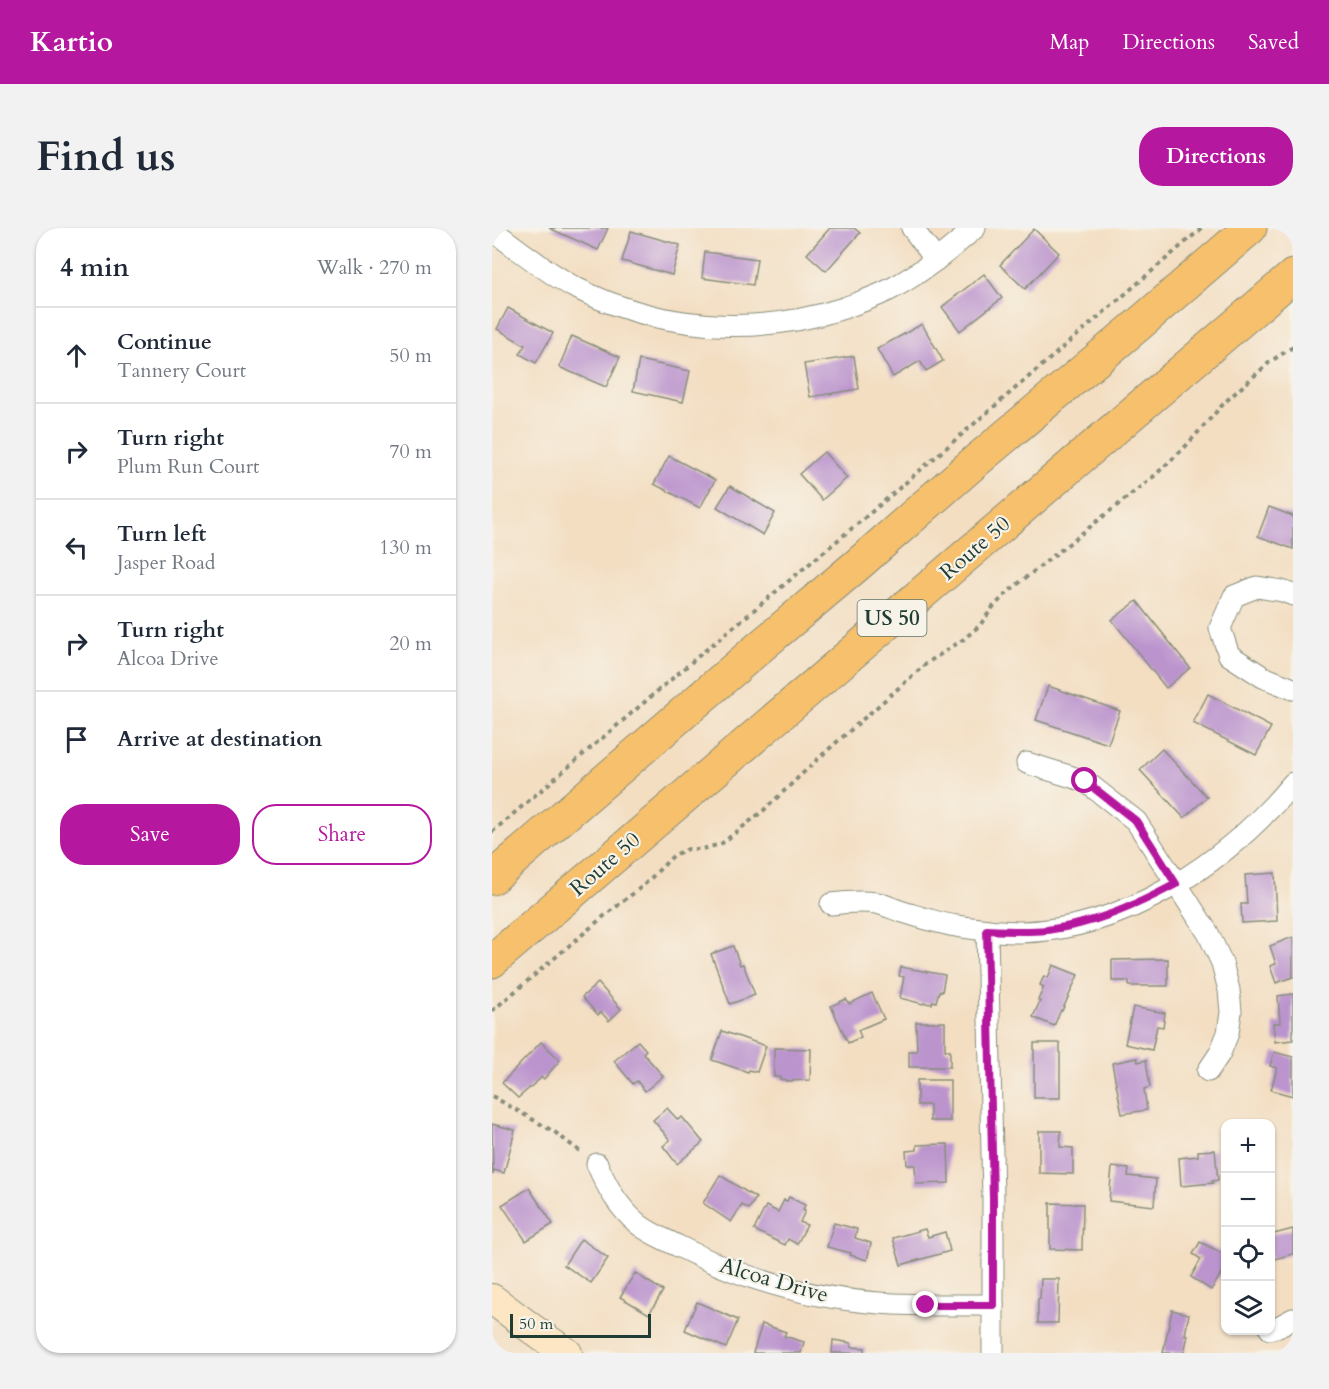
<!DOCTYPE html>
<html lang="en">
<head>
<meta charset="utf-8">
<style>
  body { margin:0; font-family:Cardo,serif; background:#f2f2f3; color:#1f2937 }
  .controls { position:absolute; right:18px; bottom:18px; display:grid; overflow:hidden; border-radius:12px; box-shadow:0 2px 4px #0004 }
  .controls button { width:54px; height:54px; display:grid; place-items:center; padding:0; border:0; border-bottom:2px solid #e0e1e3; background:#fff; color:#1f2937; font:30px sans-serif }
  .scale { position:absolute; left:18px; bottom:15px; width:141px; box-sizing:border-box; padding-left:6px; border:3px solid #1f3d34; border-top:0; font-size:16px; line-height:21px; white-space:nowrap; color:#1f3d34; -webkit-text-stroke:4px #f7f3e8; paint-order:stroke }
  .stop { position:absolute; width:18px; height:18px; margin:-14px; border:4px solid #b5179e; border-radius:50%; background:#fff }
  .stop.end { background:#b5179e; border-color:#fff; box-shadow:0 2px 6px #0008 }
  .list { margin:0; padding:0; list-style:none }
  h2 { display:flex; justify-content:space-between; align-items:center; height:78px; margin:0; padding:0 24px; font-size:26px }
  h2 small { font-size:20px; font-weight:400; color:#747a83 }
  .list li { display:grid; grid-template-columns:39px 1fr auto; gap:18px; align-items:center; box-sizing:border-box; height:96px; padding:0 24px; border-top:2px solid #e0e1e3 }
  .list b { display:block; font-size:22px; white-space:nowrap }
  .list p { margin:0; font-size:20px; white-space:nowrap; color:#747a83 }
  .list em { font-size:20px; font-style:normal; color:#747a83 }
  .actions { display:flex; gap:12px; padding:18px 24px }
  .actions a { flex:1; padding:14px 0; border:2px solid #b5179e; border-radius:24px; text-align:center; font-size:21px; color:#b5179e }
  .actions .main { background:#b5179e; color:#fff }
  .icon { flex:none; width:33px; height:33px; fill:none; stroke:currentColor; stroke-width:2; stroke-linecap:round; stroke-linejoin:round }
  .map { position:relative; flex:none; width:801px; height:1125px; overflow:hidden; border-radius:24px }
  header { display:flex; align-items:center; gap:36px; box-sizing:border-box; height:84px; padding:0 30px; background:#b5179e; color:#fff }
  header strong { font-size:28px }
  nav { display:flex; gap:33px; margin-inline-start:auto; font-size:21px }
  .intro { display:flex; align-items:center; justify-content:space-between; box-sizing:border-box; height:144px; padding:0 36px }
  h1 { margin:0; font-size:42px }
  .button { padding:15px 27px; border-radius:24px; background:#b5179e; color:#fff; font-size:21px; font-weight:700 }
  main { display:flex; gap:36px; padding:0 36px }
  aside { flex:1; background:#fff; border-radius:24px; box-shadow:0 2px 4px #0004 }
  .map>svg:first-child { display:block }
</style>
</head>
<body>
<header>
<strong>Kartio</strong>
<nav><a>Map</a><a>Directions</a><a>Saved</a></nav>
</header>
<div class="intro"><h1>Find us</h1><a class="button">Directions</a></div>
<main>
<aside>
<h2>4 min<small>Walk · 270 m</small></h2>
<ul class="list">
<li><svg class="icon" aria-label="ahead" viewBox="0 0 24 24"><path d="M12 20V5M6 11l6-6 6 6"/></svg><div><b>Continue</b><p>Tannery Court</p></div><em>50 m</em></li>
<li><svg class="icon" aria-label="right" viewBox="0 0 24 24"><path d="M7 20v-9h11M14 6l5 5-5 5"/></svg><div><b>Turn right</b><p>Plum Run Court</p></div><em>70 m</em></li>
<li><svg class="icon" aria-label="left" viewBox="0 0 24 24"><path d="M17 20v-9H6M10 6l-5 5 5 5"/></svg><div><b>Turn left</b><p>Jasper Road</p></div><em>130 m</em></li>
<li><svg class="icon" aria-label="right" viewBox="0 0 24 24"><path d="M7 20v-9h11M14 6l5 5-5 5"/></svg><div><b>Turn right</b><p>Alcoa Drive</p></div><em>20 m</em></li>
<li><svg class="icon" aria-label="arrive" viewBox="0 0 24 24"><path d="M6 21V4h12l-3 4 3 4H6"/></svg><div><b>Arrive at destination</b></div></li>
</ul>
<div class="actions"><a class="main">Save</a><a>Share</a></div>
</aside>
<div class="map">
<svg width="801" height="1125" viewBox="0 0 801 1125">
  <rect width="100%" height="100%" fill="#f7f3e8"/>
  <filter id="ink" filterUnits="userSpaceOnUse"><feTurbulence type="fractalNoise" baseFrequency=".0167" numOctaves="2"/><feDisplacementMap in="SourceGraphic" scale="12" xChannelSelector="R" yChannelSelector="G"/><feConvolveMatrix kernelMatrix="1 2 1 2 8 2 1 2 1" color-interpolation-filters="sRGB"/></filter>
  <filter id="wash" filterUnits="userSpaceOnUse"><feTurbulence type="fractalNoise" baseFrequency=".008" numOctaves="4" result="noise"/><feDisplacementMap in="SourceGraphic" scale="24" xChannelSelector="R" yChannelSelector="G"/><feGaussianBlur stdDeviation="1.35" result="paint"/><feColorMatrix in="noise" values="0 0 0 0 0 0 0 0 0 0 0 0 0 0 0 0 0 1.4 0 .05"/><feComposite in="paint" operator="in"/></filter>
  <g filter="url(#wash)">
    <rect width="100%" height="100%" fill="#f3dec2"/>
    <g id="blocks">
      <!-- building -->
      <g fill="#bb94ce">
        <path d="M57 0H116L106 22Z"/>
        <path d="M338 0H362L368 5 334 43 315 26Z"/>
        <path d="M542 1 567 25 533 61 508 37Z"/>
        <path d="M139 3 188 17 180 47 130 33Z"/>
        <path d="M213 24 265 31 261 57 210 50Z"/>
        <path d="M492 46 510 70 468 103 450 79Z"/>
        <path d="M16 80 61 105 44 135 28 126 33 117 5 101Z"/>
        <path d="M430 96 451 133 434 143 428 133 401 149 385 121Z"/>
        <path d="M80 108 128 129 114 159 67 139Z"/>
        <path d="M362 128 367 161 318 169 312 136Z"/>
        <path d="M147 132 198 143 191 174 141 163Z"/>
        <path d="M332 224 355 250 330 272 307 246Z"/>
        <path d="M177 228 223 252 208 280 162 256Z"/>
        <path d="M238 258 283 285 271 307 225 279Z"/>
        <path d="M777 279 801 288V321L766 308Z"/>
        <path d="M645 373 698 440 674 460 620 392Z"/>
        <path d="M556 458 628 483 616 516 544 492Z"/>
        <path d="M716 466 779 499 764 527 701 495Z"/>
        <path d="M670 521 715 569 692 590 648 542Z"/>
        <path d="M783 645 785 693 750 695 749 676H755L753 647Z"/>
        <path d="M801 709V749L784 755 778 738 784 736 778 718Z"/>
        <path d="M241 718 248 737 251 736 263 767 238 776 219 726Z"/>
        <path d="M676 731V758H637V753H620V732Z"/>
        <path d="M561 737 586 747 570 783 569 782 562 798 541 789 548 773 546 772 552 759 548 757 552 748 556 750Z"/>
        <path d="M409 739 453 747 450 764 447 763 444 774 441 773 440 776 432 775 431 776 408 770 412 749 407 748Z"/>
        <path d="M106 755 129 781 117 793 109 784 106 787 90 769Z"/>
        <path d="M380 765 392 791 366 802 369 809 356 815 339 778 354 771 357 776Z"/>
        <path d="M801 766V812L783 814 781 795H788L786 768Z"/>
        <path d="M641 779 673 785 671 799 665 798 660 822 633 816Z"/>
        <path d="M424 794H453V822H458V839H417V823H425Z"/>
        <path d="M230 803 274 818 265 844 257 842 256 844 220 832Z"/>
        <path d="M146 813 154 822 151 825 171 848 153 863 145 853 141 856 122 833Z"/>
        <path d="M49 814 68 832 52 851 50 849 26 870 10 855Z"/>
        <rect x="542" y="815" width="26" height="55"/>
        <path d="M282 820 319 821 318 852 294 853V852L288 851V849H282Z"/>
        <path d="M782 824 801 829V868L779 862 785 840 778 838Z"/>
        <path d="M645 830 646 834 654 832 658 859 652 861 655 882 630 886 620 835Z"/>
        <path d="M425 852H458V893H438V877H425Z"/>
        <path d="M175 880 186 892 190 889 211 914 185 936 171 918 178 912 161 892Z"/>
        <path d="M0 896 23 902 12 945 2 942 1 947Z"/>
        <path d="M547 903H569L568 919 581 920V946L547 945Z"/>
        <path d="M456 916 457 955 424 956 423 937H415L414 923 425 922V917Z"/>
        <path d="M723 922 726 952 720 953 721 955 689 958 687 930 706 928V923Z"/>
        <path d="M620 939 637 941 636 948 664 951 662 978 617 973Z"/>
        <path d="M228 947 264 970 257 981 250 977 239 994 211 975Z"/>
        <path d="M37 960 61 996 34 1013 10 977Z"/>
        <path d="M297 969 313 977 311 982 313 983 308 994 315 997 305 1016 296 1011 293 1017 262 1002 274 978 286 984 292 972 295 973Z"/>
        <path d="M558 975 591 976 590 1022 558 1021Z"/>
        <path d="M342 995 365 1001 363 1010 379 1015 375 1032 358 1027 359 1025 335 1019Z"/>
        <path d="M433 1001 436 1009 453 1004 458 1023 409 1037 401 1010Z"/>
        <path d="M801 1001V1026L779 1032 778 1007Z"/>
        <path d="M89 1011 116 1030 99 1055 72 1037Z"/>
        <path d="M708 1014 734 1027V1038L719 1062 699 1049 709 1031 701 1026Z"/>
        <path d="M143 1045 171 1063 157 1086 128 1069Z"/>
        <path d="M549 1051H567L566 1095H546V1071H548Z"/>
        <path d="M205 1074 246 1092 234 1120 193 1102Z"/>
        <path d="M680 1082 697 1086 693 1107H696L692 1125H671Z"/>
        <path d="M270 1096 294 1104 292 1108 312 1114 309 1125H261Z"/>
        <path d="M341 1112 359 1115V1119L373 1120V1125H340Z"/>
      </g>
    </g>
  </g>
  <g filter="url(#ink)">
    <use href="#blocks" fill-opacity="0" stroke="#898e7b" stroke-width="1.5"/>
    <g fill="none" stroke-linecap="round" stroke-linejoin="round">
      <defs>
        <g id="minor">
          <path d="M420 0 444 32"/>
          <path d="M0 2C27 22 53 43 82 59 167 102 262 109 352 80 368 74 384 69 399 61 429 45 457 23 483 0"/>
          <path d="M801 367 790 363 765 359 742 368 728 400 737 427 771 449 801 461"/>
          <path d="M535 535 593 553 644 593 716 705 730 735 737 762 739 784 736 805 728 825 716 843"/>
          <path d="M339 676C354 674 369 673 385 675 393 677 402 681 411 684 428 689 446 695 464 698 485 701 506 704 528 704 635 702 734 635 801 555"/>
          <path d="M495 702 501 970V1125"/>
          <path d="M105 936C115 959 126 979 146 996 157 1005 172 1011 186 1018 248 1050 317 1070 387 1075 424 1078 463 1077 501 1077"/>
          <path d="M778 1101 786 1099 801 1091"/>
        </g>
        <path id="secondary" d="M0 1071 51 1109 75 1125"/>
        <g id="trunk">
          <path d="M0 650 269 418 364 338 484 233 646 97 758 0"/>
          <path d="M0 733 801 48"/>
        </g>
      </defs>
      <!-- minor casing -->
      <use href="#minor" stroke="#898e7b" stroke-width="23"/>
      <!-- secondary casing -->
      <use href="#secondary" stroke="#898e7b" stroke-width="32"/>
      <!-- trunk casing -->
      <use href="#trunk" stroke="#898e7b" stroke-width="35"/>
      <!-- path -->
      <g stroke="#898e7b" stroke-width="4" stroke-dasharray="4.5 4.5" stroke-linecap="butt">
        <path d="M0 604 209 426 376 287 710 0"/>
        <path d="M0 783 111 689 152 657 182 627 196 621H210L229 616 271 583 329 528 435 435 472 411 488 397 501 379 517 363 661 249 692 220 734 173 779 133 801 119"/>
        <path d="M0 868 64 905 90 925"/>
      </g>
      <!-- minor -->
      <use href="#minor" stroke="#fff" stroke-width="21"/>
      <!-- secondary -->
      <use href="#secondary" stroke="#fce6c4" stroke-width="30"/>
      <!-- trunk -->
      <use href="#trunk" stroke="#f7c06c" stroke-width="33"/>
    </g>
  </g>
  <g fill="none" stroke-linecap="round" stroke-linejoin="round" filter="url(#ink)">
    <!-- route -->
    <path stroke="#b5179e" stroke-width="8" d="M434 1077H501V970L495 702C515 703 535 704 555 702 602 696 643 678 684 656L644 593 593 553"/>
  </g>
  <g text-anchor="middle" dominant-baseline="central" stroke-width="4.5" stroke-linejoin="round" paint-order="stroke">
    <!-- shield labels -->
    <rect fill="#f7f3e8" stroke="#60746a" stroke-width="1.5" x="365.5" y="372" width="69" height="36" rx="4.5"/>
    <g font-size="21" font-weight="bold" fill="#1f3d34">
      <text x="400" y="390">US 50</text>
    </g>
    <!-- street labels -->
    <g font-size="22" fill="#1f3d34" stroke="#f7f3e8">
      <text transform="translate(483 320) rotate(-41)">Route 50</text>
      <text transform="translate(113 636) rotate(-41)">Route 50</text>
      <text transform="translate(282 1052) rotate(16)">Alcoa Drive</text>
    </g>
  </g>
</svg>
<div class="controls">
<button>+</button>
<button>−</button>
<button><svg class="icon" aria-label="locate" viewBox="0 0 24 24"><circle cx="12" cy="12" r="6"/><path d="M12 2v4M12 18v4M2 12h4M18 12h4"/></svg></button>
<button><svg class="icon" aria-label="layers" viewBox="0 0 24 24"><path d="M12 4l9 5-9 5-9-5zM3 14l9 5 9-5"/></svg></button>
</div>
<div class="scale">50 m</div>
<div class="stop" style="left:593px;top:553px"></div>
<div class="stop end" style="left:434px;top:1077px"></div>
</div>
</main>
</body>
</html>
